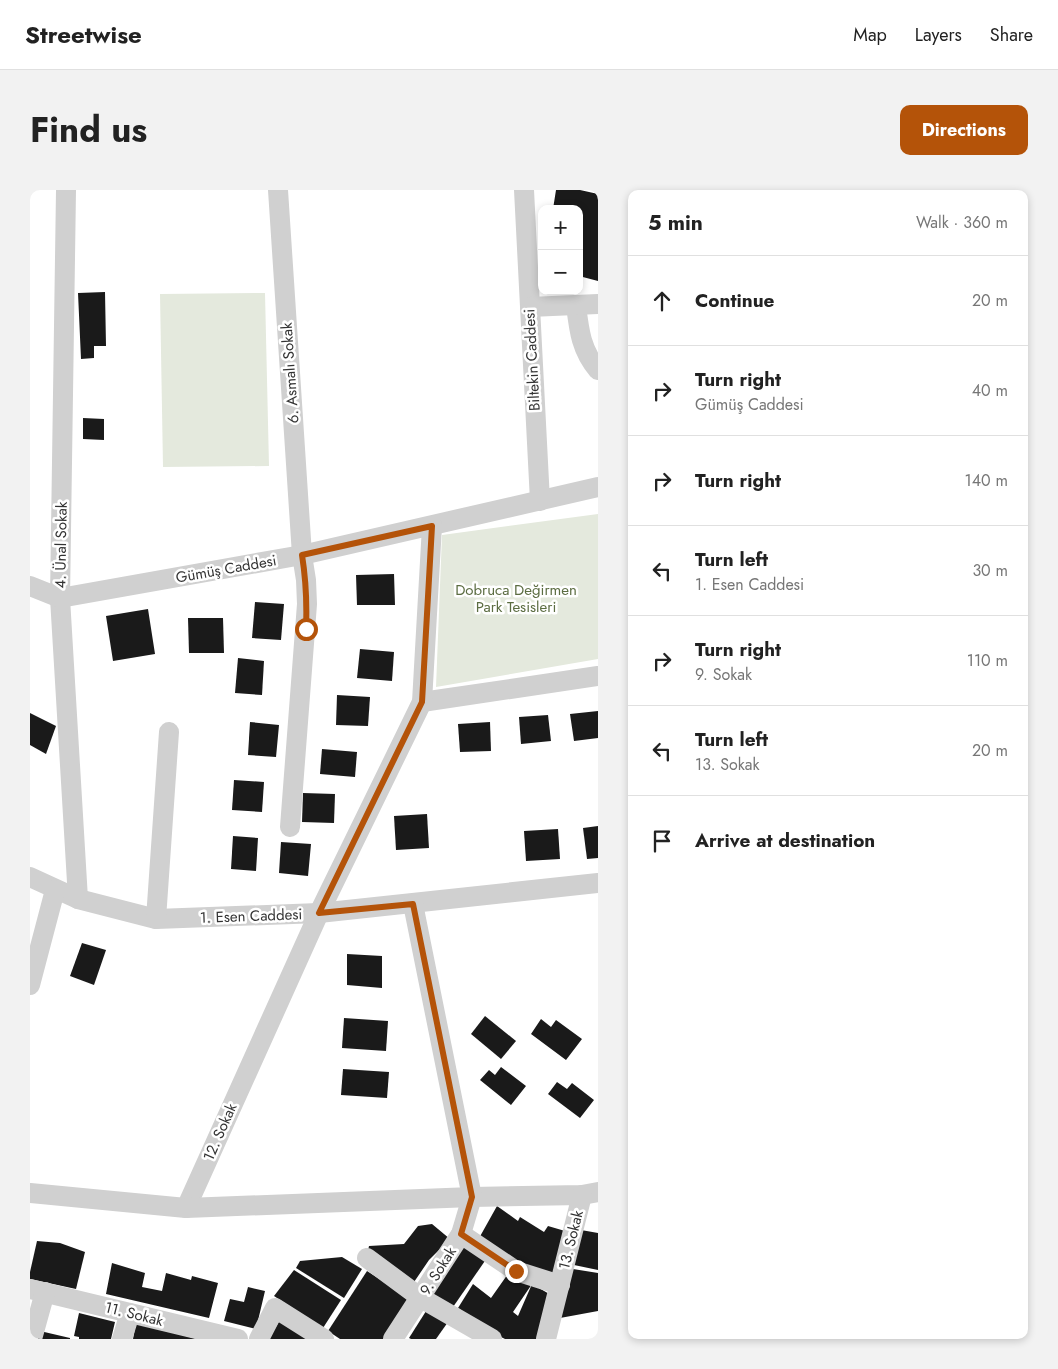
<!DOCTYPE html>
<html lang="en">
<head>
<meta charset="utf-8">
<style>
  body { margin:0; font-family:Jost,sans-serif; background:#f2f2f2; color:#222 }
  .controls { position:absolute; right:15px; top:15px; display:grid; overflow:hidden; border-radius:10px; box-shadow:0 2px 8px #0003 }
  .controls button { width:45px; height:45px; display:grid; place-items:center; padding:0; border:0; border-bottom:1px solid #e0e0e0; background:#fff; color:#222; font:25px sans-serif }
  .stop { position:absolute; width:15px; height:15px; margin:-11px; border:4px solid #b45309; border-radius:50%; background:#fff }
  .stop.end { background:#b45309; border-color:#fff; box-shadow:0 1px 5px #0008 }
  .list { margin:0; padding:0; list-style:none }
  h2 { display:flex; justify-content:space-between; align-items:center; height:65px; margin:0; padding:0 20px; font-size:21px }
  h2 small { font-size:16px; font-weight:400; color:#767676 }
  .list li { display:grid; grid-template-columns:32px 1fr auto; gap:15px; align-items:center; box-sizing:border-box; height:90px; padding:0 20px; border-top:1px solid #e0e0e0 }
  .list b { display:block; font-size:19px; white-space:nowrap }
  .list p { margin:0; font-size:16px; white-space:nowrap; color:#767676 }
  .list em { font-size:16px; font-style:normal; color:#767676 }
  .icon { flex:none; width:28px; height:28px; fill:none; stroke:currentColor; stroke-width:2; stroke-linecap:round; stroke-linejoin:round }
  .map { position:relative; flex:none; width:568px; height:1149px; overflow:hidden; border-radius:10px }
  header { display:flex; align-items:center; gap:30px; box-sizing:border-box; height:70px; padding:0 25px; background:#fff; border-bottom:1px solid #e0e0e0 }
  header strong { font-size:24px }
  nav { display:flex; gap:28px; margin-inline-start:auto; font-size:18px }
  .intro { display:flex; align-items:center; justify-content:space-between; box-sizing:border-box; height:120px; padding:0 30px }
  h1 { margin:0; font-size:35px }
  .button { padding:12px 22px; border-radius:10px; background:#b45309; color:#fff; font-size:18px; font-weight:700 }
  main { display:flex; gap:30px; padding:0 30px }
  aside { flex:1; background:#fff; border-radius:10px; box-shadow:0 2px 8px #0003 }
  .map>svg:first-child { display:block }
</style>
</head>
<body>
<header>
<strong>Streetwise</strong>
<nav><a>Map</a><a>Layers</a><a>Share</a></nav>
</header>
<div class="intro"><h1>Find us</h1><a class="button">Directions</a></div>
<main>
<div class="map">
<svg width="568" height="1149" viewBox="0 0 568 1149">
  <rect width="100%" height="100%" fill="#fff"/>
  <!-- green -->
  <g fill="#e4e9dd">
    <path d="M235 103 239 276 133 277 130 104Z"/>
    <path d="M568 324V469L406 497 412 345Z"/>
  </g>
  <!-- building -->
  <g fill="#1a1a1a">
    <path d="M526 0H550L568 4V91L549 86V19H523Z"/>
    <path d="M75 102 76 156H64V168L51 169 48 103Z"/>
    <path d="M53 228 74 229V250L53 249Z"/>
    <path d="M364 384 365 415H327L326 385Z"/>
    <path d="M225 412 254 414 251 450 222 448Z"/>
    <path d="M118 419 125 464 83 471 76 426Z"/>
    <path d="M158 428H193L194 463H159Z"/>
    <path d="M330 459 364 462 362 491 327 488Z"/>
    <path d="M208 468 234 471 232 505 205 503Z"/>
    <path d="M307 505 340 507 338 536 306 535Z"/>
    <path d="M568 521V548L544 551 540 524Z"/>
    <path d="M0 523 26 536 16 564 0 555Z"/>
    <path d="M518 525 521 551 491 554 489 527Z"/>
    <path d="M220 532 249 535 246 567 218 565Z"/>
    <path d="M460 532 461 561 430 562 428 534Z"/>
    <path d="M292 559 327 562 325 587 290 584Z"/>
    <path d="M204 590 234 592 232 622 202 620Z"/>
    <path d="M273 603 305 604 304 633 272 632Z"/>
    <path d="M397 624 399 658 366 660 364 626Z"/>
    <path d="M568 636V668L557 669 553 638Z"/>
    <path d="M528 639 530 669 496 671 494 641Z"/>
    <path d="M203 646 228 648 226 681 201 679Z"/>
    <path d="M251 652 281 654 278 686 249 683Z"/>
    <path d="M52 753 76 760 64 795 40 786Z"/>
    <path d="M317 764 352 766V798L317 795Z"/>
    <path d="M455 826 486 851 471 869 441 844Z"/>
    <path d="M314 828 358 831 356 861 312 858Z"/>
    <path d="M511 829 521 837 526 830 552 849 536 870 501 844Z"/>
    <path d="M471 877 496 896 481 915 450 890 459 880 465 885Z"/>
    <path d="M313 879 359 882 357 908 311 905Z"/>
    <path d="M527 892 537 899 542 893 564 910 550 928 518 904Z"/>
    <path d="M467 1016 488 1031 490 1027 514 1042 518 1036 535 1041 523 1091 448 1050Z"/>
    <path d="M402 1034 420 1049 399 1070 382 1095 337 1065 339 1056 374 1054 388 1036Z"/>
    <path d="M551 1040 568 1043V1080L544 1075Z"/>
    <path d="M7 1051 30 1053 55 1062 46 1099 0 1089V1082Z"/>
    <path d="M435 1054 457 1068 423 1117 401 1104Z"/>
    <path d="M312 1067 332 1079 314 1108 266 1078 270 1071Z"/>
    <path d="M82 1073 115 1083 112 1097 132 1101 136 1083 161 1090 162 1086 188 1093 179 1128 76 1104Z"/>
    <path d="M543 1079 568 1083V1121L530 1128Z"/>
    <path d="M264 1080 311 1110 293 1138 244 1106Z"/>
    <path d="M337 1081 382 1110 355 1149H310L298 1141Z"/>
    <path d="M480 1081 502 1094 483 1122 488 1126 502 1094 521 1105 509 1149H475L467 1145 428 1118 443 1094 461 1108Z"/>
    <path d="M218 1097 235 1101 226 1139 194 1131 200 1109 214 1112Z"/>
    <path d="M398 1118 418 1132 406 1149H381L379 1148Z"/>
    <path d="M49 1123 85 1132 81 1149H49V1147L44 1146Z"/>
    <path d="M251 1128 277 1149H239Z"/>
    <path d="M106 1133 167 1149H103Z"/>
    <path d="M10 1141 40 1148V1149H8Z"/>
  </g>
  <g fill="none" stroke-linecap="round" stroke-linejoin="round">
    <!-- minor -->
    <g stroke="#d0d0d0" stroke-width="20">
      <path d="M36 0 30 408 48 709"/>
      <path d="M248 0 272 365 276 390 277 414 260 637"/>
      <path d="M494 0 510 311"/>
      <path d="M546 115C549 140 551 160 568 180"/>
      <path d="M500 117 568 114"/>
      <path d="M0 396 30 408 272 365 568 297"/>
      <path d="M392 512 568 486"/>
      <path d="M0 687 48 709 126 729 289 723 568 693"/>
      <path d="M126 729 139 542"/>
      <path d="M0 795 25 700"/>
      <path d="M0 1003 156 1018 289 723 392 512 402 336"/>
      <path d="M156 1018 442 1007 552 1005 568 1002"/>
      <path d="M431 1044 486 1081 530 1095"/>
      <path d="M337 1068 391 1108 462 1149"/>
      <path d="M0 1099 208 1149"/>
      <path d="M2 1149 15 1102"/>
      <path d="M92 1149 100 1123"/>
      <path d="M229 1149 245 1118 294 1149"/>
      <path d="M363 1149 431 1044 442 1007 383 714"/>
      <path d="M516 1149 552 1005"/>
    </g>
  </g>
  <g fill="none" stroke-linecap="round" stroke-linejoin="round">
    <!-- route -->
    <path stroke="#b45309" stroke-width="6" d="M276 439C277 414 276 390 272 365L402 336 392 512 289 723 383 714 442 1007 431 1044 486 1081"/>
  </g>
  <g text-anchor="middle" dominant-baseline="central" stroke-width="5" stroke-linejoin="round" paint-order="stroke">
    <!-- street labels -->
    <g font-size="15" fill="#333" stroke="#fff">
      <text transform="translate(502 170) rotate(-93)">Biltekin Caddesi</text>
      <text transform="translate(260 183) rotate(-94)">6. Asmalı Sokak</text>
      <text transform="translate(31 355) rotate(-89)">4. Ünal Sokak</text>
      <text transform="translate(196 379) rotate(-10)">Gümüş Caddesi</text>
      <text transform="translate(221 726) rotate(-2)">1. Esen Caddesi</text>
      <text transform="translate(190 942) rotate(-66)">12. Sokak</text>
      <text transform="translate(541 1050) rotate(-76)">13. Sokak</text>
      <text transform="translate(408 1081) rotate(-58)">9. Sokak</text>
      <text transform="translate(104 1124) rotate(14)">11. Sokak</text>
    </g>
    <!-- park labels -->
    <g font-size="15" fill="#5c6d42" stroke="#fff">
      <text x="486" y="400">Dobruca Değirmen<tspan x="486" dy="17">Park Tesisleri</tspan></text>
    </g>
  </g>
</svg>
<div class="controls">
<button>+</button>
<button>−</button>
</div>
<div class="stop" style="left:276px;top:439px"></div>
<div class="stop end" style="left:486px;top:1081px"></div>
</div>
<aside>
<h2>5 min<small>Walk · 360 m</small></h2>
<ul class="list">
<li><svg class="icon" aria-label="ahead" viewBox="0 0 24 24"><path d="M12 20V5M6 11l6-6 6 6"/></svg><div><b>Continue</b></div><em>20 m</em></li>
<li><svg class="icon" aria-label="right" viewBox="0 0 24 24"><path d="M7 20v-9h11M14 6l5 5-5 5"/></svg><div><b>Turn right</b><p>Gümüş Caddesi</p></div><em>40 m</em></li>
<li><svg class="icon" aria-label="right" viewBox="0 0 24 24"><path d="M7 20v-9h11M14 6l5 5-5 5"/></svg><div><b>Turn right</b></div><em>140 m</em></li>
<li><svg class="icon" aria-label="left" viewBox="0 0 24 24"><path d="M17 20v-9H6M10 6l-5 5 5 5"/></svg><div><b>Turn left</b><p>1. Esen Caddesi</p></div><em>30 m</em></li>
<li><svg class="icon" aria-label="right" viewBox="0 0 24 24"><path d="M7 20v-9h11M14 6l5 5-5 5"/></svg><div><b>Turn right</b><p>9. Sokak</p></div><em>110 m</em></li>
<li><svg class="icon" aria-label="left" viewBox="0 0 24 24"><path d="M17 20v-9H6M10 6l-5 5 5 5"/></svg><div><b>Turn left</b><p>13. Sokak</p></div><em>20 m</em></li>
<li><svg class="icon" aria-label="arrive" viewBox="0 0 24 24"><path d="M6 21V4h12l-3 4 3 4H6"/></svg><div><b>Arrive at destination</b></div></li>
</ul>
</aside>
</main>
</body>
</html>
